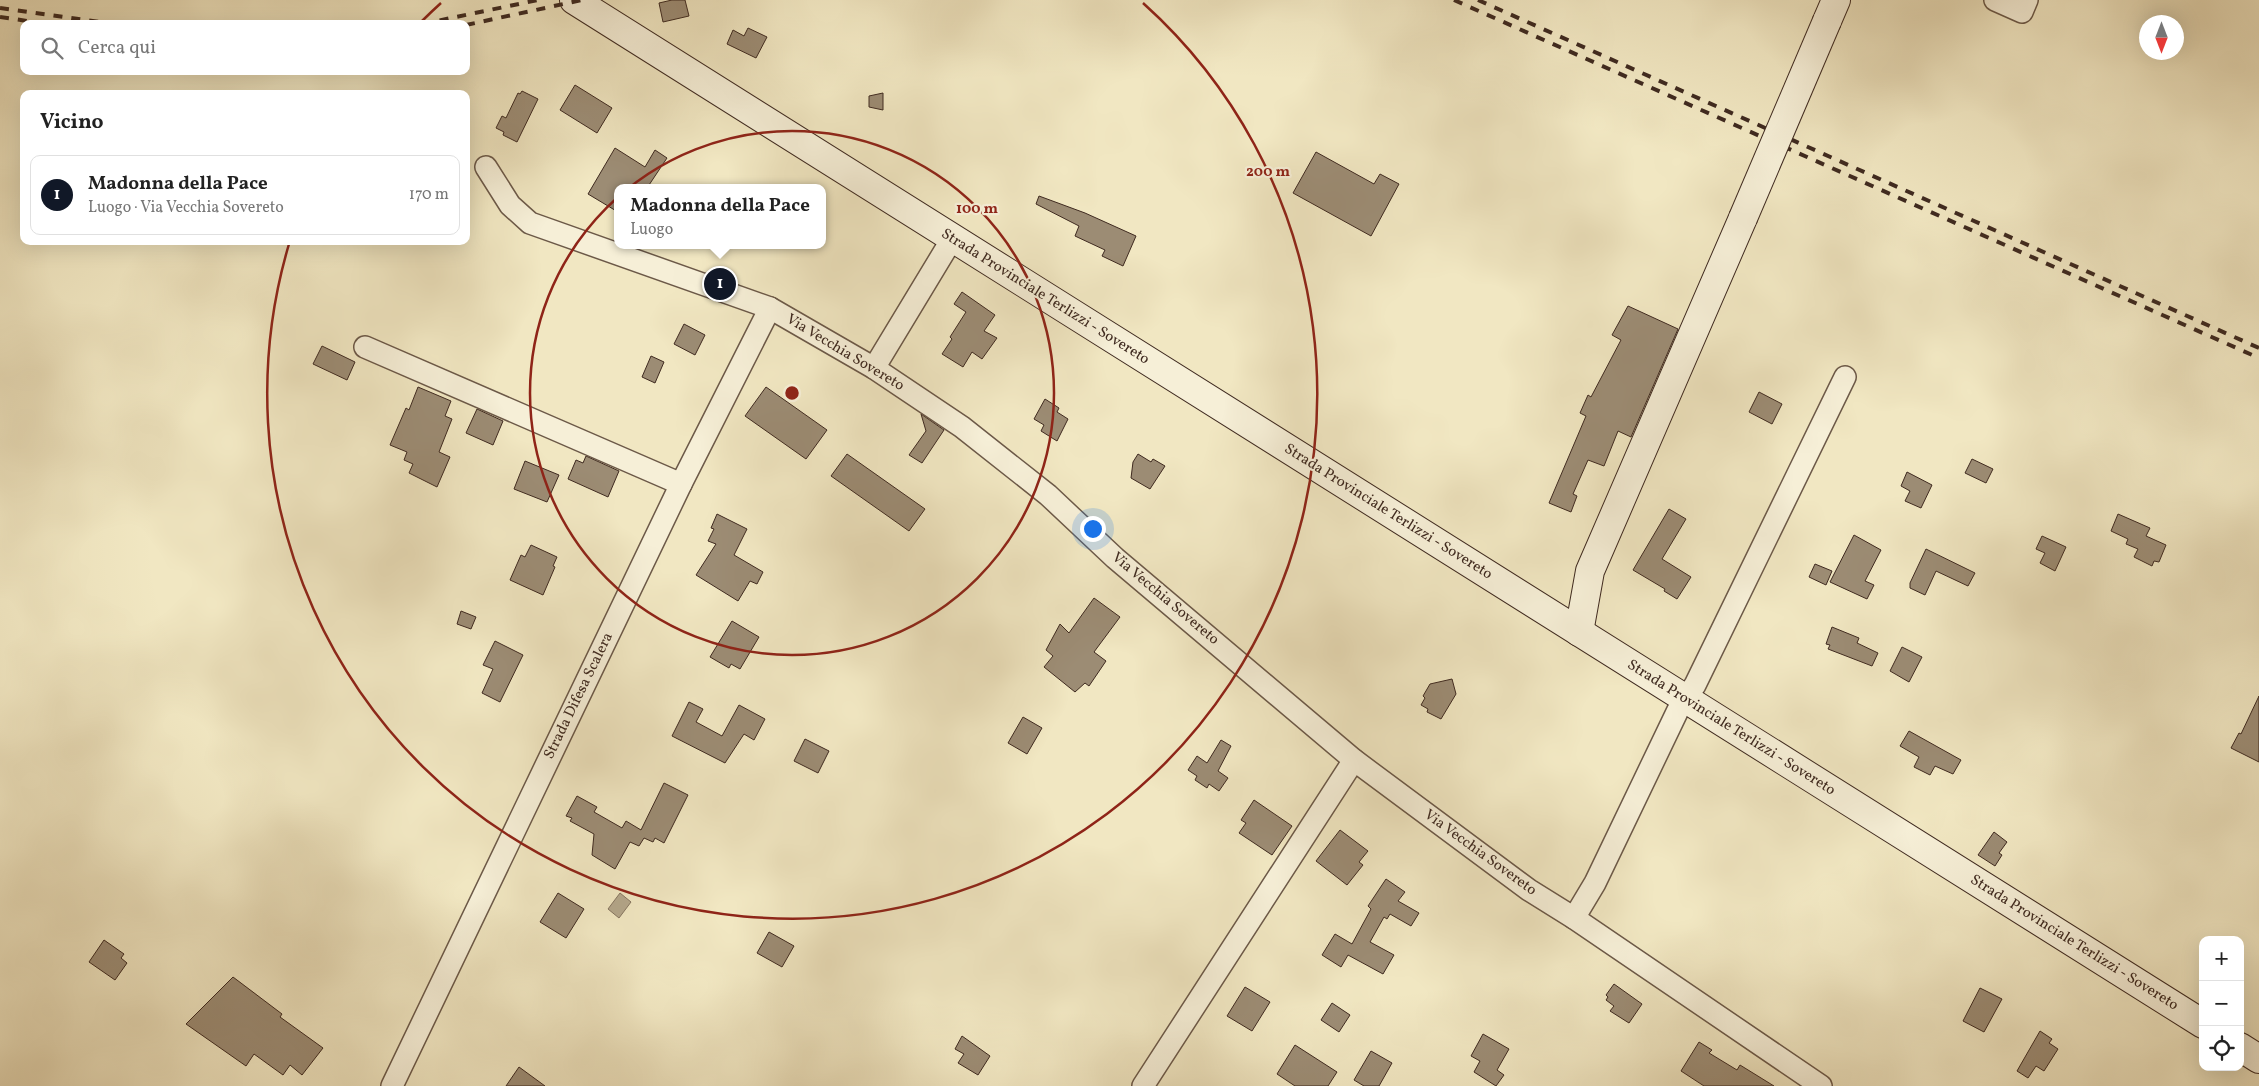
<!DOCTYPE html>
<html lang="it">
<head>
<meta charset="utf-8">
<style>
  body { margin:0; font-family:Vollkorn,serif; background:#f2f2f2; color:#222 }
  .controls { position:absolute; right:15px; bottom:15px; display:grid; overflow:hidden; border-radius:10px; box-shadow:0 5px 20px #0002 }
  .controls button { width:45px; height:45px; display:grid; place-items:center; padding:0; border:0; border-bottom:1px solid #e0e0e0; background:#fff; color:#222; font:25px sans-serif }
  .compass { position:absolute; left:2139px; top:15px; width:45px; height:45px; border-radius:50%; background:#fff; box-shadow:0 5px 20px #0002; rotate:180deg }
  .you { position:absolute; left:1092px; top:528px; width:18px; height:18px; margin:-12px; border:4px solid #fff; border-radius:50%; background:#1a73e8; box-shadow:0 0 0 8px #1a73e833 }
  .badge { display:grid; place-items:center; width:32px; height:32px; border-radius:50%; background:#111827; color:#fff; font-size:16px; font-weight:700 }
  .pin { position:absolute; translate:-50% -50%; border:2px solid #fff; box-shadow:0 1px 5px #0006 }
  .popup { position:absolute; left:614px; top:184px; width:212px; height:65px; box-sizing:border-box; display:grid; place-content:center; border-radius:10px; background:#fff; filter:drop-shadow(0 1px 4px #0005); font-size:16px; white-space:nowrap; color:#767676 }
  .popup b { font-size:19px; color:#222 }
  .popup::after { content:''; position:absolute; left:50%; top:100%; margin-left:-10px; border:10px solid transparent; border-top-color:#fff }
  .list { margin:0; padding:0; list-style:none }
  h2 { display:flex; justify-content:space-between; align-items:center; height:65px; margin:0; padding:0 20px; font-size:21px }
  h2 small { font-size:16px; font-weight:400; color:#767676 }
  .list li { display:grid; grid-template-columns:32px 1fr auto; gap:15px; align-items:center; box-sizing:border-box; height:80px; margin:0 10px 10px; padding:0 10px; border:1px solid #e0e0e0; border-radius:10px }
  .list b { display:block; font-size:19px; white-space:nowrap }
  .list p { margin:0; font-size:16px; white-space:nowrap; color:#767676 }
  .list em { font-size:16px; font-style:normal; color:#767676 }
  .icon { flex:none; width:28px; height:28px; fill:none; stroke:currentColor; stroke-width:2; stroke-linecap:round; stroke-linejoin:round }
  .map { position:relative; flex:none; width:2259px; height:1086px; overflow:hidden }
  .search { position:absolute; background:#fff; box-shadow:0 5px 20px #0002; left:20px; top:20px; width:450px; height:55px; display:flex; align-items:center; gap:12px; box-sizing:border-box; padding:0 18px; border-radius:10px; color:#767676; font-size:19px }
  .panel { position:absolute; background:#fff; box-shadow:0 5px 20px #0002; left:20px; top:90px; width:450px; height:155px; border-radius:10px }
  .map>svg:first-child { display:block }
</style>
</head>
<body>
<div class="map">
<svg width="2259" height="1086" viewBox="0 0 2259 1086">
  <rect width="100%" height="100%" fill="#f1e7c2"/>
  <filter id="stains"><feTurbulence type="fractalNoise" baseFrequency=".004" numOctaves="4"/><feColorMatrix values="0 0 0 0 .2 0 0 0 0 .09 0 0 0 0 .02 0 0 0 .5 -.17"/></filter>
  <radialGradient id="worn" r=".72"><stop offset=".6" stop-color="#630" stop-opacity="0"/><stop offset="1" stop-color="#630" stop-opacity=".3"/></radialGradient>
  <!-- water -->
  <path fill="#b4a78b" stroke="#857560" d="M620 893 631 902 619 918 608 909Z"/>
  <!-- building -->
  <g fill="#9c8c74" stroke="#3f2a20">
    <path d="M672 0H685L689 16 663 22 659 3Z"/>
    <path d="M748 28 767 37 756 58 727 44 733 30 744 36Z"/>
    <path d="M575 85 612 108 597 133 560 110Z"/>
    <path d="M522 91 538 99 517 142 503 135 504 132 496 128 502 116 506 118 518 93 520 94Z"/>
    <path d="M883 93V110L869 107V96Z"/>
    <path d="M615 148 645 167 655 150 667 158 647 188H618V212L588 194Z"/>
    <path d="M1316 152 1374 184 1380 174 1399 184 1371 236 1293 193Z"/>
    <path d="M1039 196 1085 213 1136 236 1123 266 1102 256 1105 250 1075 236 1079 226 1036 204Z"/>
    <path d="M962 292 995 315 984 331 997 338 982 359 972 352 963 367 942 354 952 339 950 337 966 312 954 304Z"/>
    <path d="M1628 306 1678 329 1631 437 1618 431 1604 466 1588 460 1573 494 1577 496 1571 512 1549 503 1586 416 1580 413 1588 395 1591 397 1621 340 1612 335Z"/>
    <path d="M684 324 705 335 695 355 674 344Z"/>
    <path d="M322 346 355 362 347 380 313 364Z"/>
    <path d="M651 356 664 362 655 383 642 377Z"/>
    <path d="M418 387 451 401 445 416 452 419 439 452 450 457 437 487 409 473 413 464 404 460 407 452 390 445 406 408 409 410Z"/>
    <path d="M766 387 827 430 806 459 745 416Z"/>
    <path d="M1759 392 1782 404 1772 424 1749 412Z"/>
    <path d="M1045 399 1059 408 1057 412 1068 419 1057 441 1041 431 1044 425 1034 419Z"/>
    <path d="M477 409 503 421 493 445 466 433Z"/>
    <path d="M921 414 944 430 922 463 909 455 926 431Z"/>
    <path d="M847 454 925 509 909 531 831 476Z"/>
    <path d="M1138 454 1151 462 1153 459 1165 466 1150 489 1131 478 1133 462Z"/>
    <path d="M586 456 619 471 608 497 568 479 576 460 583 463Z"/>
    <path d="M1972 459 1993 469 1986 483 1965 473Z"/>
    <path d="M525 461 559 475 547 502 514 489Z"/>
    <path d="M1907 472 1932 485 1921 508 1905 501 1910 491 1901 486Z"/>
    <path d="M1669 509 1686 519 1662 559 1691 577 1677 599 1664 591 1665 589 1633 570Z"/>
    <path d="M717 514 747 529 734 555 763 572 757 584 750 581 738 601 696 575 716 544 708 541 714 529 711 528Z"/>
    <path d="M2118 514 2150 528 2146 536 2166 545 2159 562 2154 561 2152 566 2134 557 2138 549 2126 544 2128 539 2111 531Z"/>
    <path d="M1854 535 1881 550 1865 581 1874 585 1867 599 1830 582Z"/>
    <path d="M2042 536 2066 547 2055 571 2040 563 2045 553 2036 549Z"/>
    <path d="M531 545 557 557 553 566 555 567 543 595 510 580 521 555 525 557Z"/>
    <path d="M1926 549 1975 573 1968 586 1936 571 1925 595 1910 588V583Z"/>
    <path d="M1815 564 1832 571 1826 585 1809 577Z"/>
    <path d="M1094 598 1120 617 1094 652 1106 661 1089 686 1085 683 1075 692 1044 667 1053 656 1046 650 1060 624 1069 633Z"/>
    <path d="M461 611 476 617 471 629 457 624Z"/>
    <path d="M732 621 759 637 740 669 731 664 729 668 710 657Z"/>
    <path d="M1832 627 1859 638 1857 643 1878 653 1872 666 1828 649 1830 645 1826 644Z"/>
    <path d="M495 641 523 655 500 702 482 693 493 669 483 665Z"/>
    <path d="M1902 647 1922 657 1909 682 1890 671Z"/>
    <path d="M1452 679 1456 694 1441 719 1427 712 1428 709 1421 705 1425 698 1423 696 1430 684Z"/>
    <path d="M2259 696V762L2231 748 2239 733 2241 734Z"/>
    <path d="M689 702 703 709 696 722 722 736 739 705 765 719 754 740 744 734 725 763 672 736Z"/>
    <path d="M1023 717 1042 728 1027 754 1008 743Z"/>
    <path d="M1909 731 1961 760 1953 774 1935 766 1930 775 1914 767 1919 757 1900 746Z"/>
    <path d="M805 739 829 751 818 773 794 761Z"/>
    <path d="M1221 740 1231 746 1218 771 1228 778 1219 791 1209 784 1207 788 1195 780 1197 776 1188 770 1197 756 1207 763Z"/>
    <path d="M664 783 688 795 664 843 655 838 653 842 644 838 639 846 630 842 615 869 592 855 594 834 570 821 572 818 566 816 577 796 597 807 594 812 622 828 626 821 641 830Z"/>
    <path d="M1254 800 1292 826 1272 855 1239 833 1246 823 1241 820Z"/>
    <path d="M1340 830 1368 851 1359 862 1363 865 1347 885 1316 861Z"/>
    <path d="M1994 832 2007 842 1999 853 2002 855 1995 866 1978 855Z"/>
    <path d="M1386 879 1405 892 1398 901 1419 913 1411 926 1390 914 1387 919 1384 917 1370 942 1394 955 1383 974 1348 955 1341 967 1322 955 1335 934 1352 944 1371 909 1368 906Z"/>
    <path d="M558 893 584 909 566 938 540 922Z"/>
    <path d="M769 932 794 946 782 967 757 953Z"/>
    <path d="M104 940 124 954 121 958 127 963 115 980 89 962Z"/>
    <path d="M233 977 282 1014 280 1017 323 1048 302 1075 290 1065 283 1075 254 1054 246 1066 186 1024Z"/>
    <path d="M1614 984 1642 1004 1629 1023 1610 1011 1614 1006 1606 1000 1608 997 1606 995Z"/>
    <path d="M1245 987 1270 1002 1252 1031 1227 1016Z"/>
    <path d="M1980 988 2002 999 1984 1032 1963 1021Z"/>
    <path d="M1332 1003 1350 1015 1339 1032 1321 1020Z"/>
    <path d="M2040 1031 2052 1039 2049 1043 2058 1049 2044 1071 2036 1066 2028 1078 2017 1071Z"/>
    <path d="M1483 1034 1509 1049 1497 1070 1504 1075 1496 1086 1474 1072 1480 1061 1471 1056Z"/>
    <path d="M962 1036 990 1056 978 1075 958 1063 964 1054 955 1049Z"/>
    <path d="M1699 1042 1712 1050 1709 1053 1737 1070 1740 1065 1774 1086H1704L1681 1071Z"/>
    <path d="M1295 1045 1337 1072 1328 1086H1295L1277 1074Z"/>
    <path d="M1371 1051 1392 1063 1379 1086H1364L1354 1080Z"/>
    <path d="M519 1067 545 1086H506Z"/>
  </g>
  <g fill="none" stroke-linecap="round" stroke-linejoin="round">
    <defs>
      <g id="street">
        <path d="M1995 0 2022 12 2027 0"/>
        <path d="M486 167 510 205 530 223 770 308 874 368 962 427 1048 495 1115 558 1354 760 1529 890 1574 918 1821 1086"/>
        <path d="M365 347 681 484"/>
        <path d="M874 368 952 239"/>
        <path d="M1574 918 1595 883 1678 710 1695 685 1845 377"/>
        <path d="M392 1086 681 484 770 308"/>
        <path d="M1143 1086 1354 760"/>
      </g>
      <g id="secondary">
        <path d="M574 0 2203 1024"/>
        <path d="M1827 21 1836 0"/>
        <path d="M1579 632 1590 571 1743 218"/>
        <path d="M2240 1047 2259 1059"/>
      </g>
    </defs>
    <!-- street casing -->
    <use href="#street" stroke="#6c5948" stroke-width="24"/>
    <!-- secondary casing -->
    <use href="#secondary" stroke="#3f2a20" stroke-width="30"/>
    <!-- street -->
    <use href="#street" stroke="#f6efd7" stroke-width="21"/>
    <!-- secondary -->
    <use href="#secondary" stroke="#f6efd7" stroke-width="28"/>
    <!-- rail -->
    <g stroke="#3f2a20" stroke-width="4" stroke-dasharray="9 9" stroke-linecap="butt">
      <path d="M1454 0 2259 358"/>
      <path d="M1478 0 2259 348"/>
      <path d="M0 8 115 24"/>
      <path d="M0 17 48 24"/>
      <path d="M422 24 538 0"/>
      <path d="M466 25 582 0"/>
    </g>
    <defs>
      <path id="secondary-bridge" d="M1743 218 1827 21"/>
    </defs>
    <!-- secondary-bridge casing -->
    <use href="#secondary-bridge" stroke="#3f2a20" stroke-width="30" stroke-linecap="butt"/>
    <!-- secondary-bridge -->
    <use href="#secondary-bridge" stroke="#f6efd7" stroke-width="28"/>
  </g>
  <!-- distance rings -->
  <g fill="none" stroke="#8f2418" stroke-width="2.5">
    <circle cx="792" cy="393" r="262"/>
    <path d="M421 22A525 525 0 0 1 441 3M1143 3A525 525 0 1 1 289 244"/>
  </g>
  <g text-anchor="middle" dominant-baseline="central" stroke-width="4.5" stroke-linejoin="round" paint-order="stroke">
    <!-- street labels -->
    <g font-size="15" fill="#3f2a20" stroke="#f6efd7">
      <text transform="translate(1045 297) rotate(32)">Strada Provinciale Terlizzi - Sovereto</text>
      <text transform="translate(845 353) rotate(31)">Via Vecchia Sovereto</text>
      <text transform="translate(1388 512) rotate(32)">Strada Provinciale Terlizzi - Sovereto</text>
      <text transform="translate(1165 599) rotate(40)">Via Vecchia Sovereto</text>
      <text transform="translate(579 696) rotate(-64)">Strada Difesa Scalera</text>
      <text transform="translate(1731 728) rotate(32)">Strada Provinciale Terlizzi - Sovereto</text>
      <text transform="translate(1480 853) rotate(36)">Via Vecchia Sovereto</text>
      <text transform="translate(2074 943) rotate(32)">Strada Provinciale Terlizzi - Sovereto</text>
    </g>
  </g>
  <circle cx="792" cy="393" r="8" fill="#8f2418" stroke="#f6efd7" stroke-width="2.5"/>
  <g font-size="15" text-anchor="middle" font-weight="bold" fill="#8f2418" stroke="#f6efd7" stroke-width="4.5" stroke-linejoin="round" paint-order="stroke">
    <text x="1268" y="176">200 m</text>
    <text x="977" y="213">100 m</text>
  </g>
  <rect width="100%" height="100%" filter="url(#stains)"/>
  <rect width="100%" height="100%" fill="url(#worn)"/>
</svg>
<div class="controls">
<button>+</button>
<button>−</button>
<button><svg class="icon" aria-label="locate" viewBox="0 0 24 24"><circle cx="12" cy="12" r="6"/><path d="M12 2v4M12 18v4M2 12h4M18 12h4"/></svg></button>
</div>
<svg class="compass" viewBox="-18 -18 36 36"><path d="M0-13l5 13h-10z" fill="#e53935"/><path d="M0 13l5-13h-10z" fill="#767676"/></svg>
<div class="you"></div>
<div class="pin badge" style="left:720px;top:284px">1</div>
<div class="popup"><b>Madonna della Pace</b>Luogo</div>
<div class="search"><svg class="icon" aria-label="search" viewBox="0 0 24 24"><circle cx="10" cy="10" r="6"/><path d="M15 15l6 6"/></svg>Cerca qui</div>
<section class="panel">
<h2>Vicino<small></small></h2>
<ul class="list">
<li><span class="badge">1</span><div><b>Madonna della Pace</b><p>Luogo · Via Vecchia Sovereto</p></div><em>170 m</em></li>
</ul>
</section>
</div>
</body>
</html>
